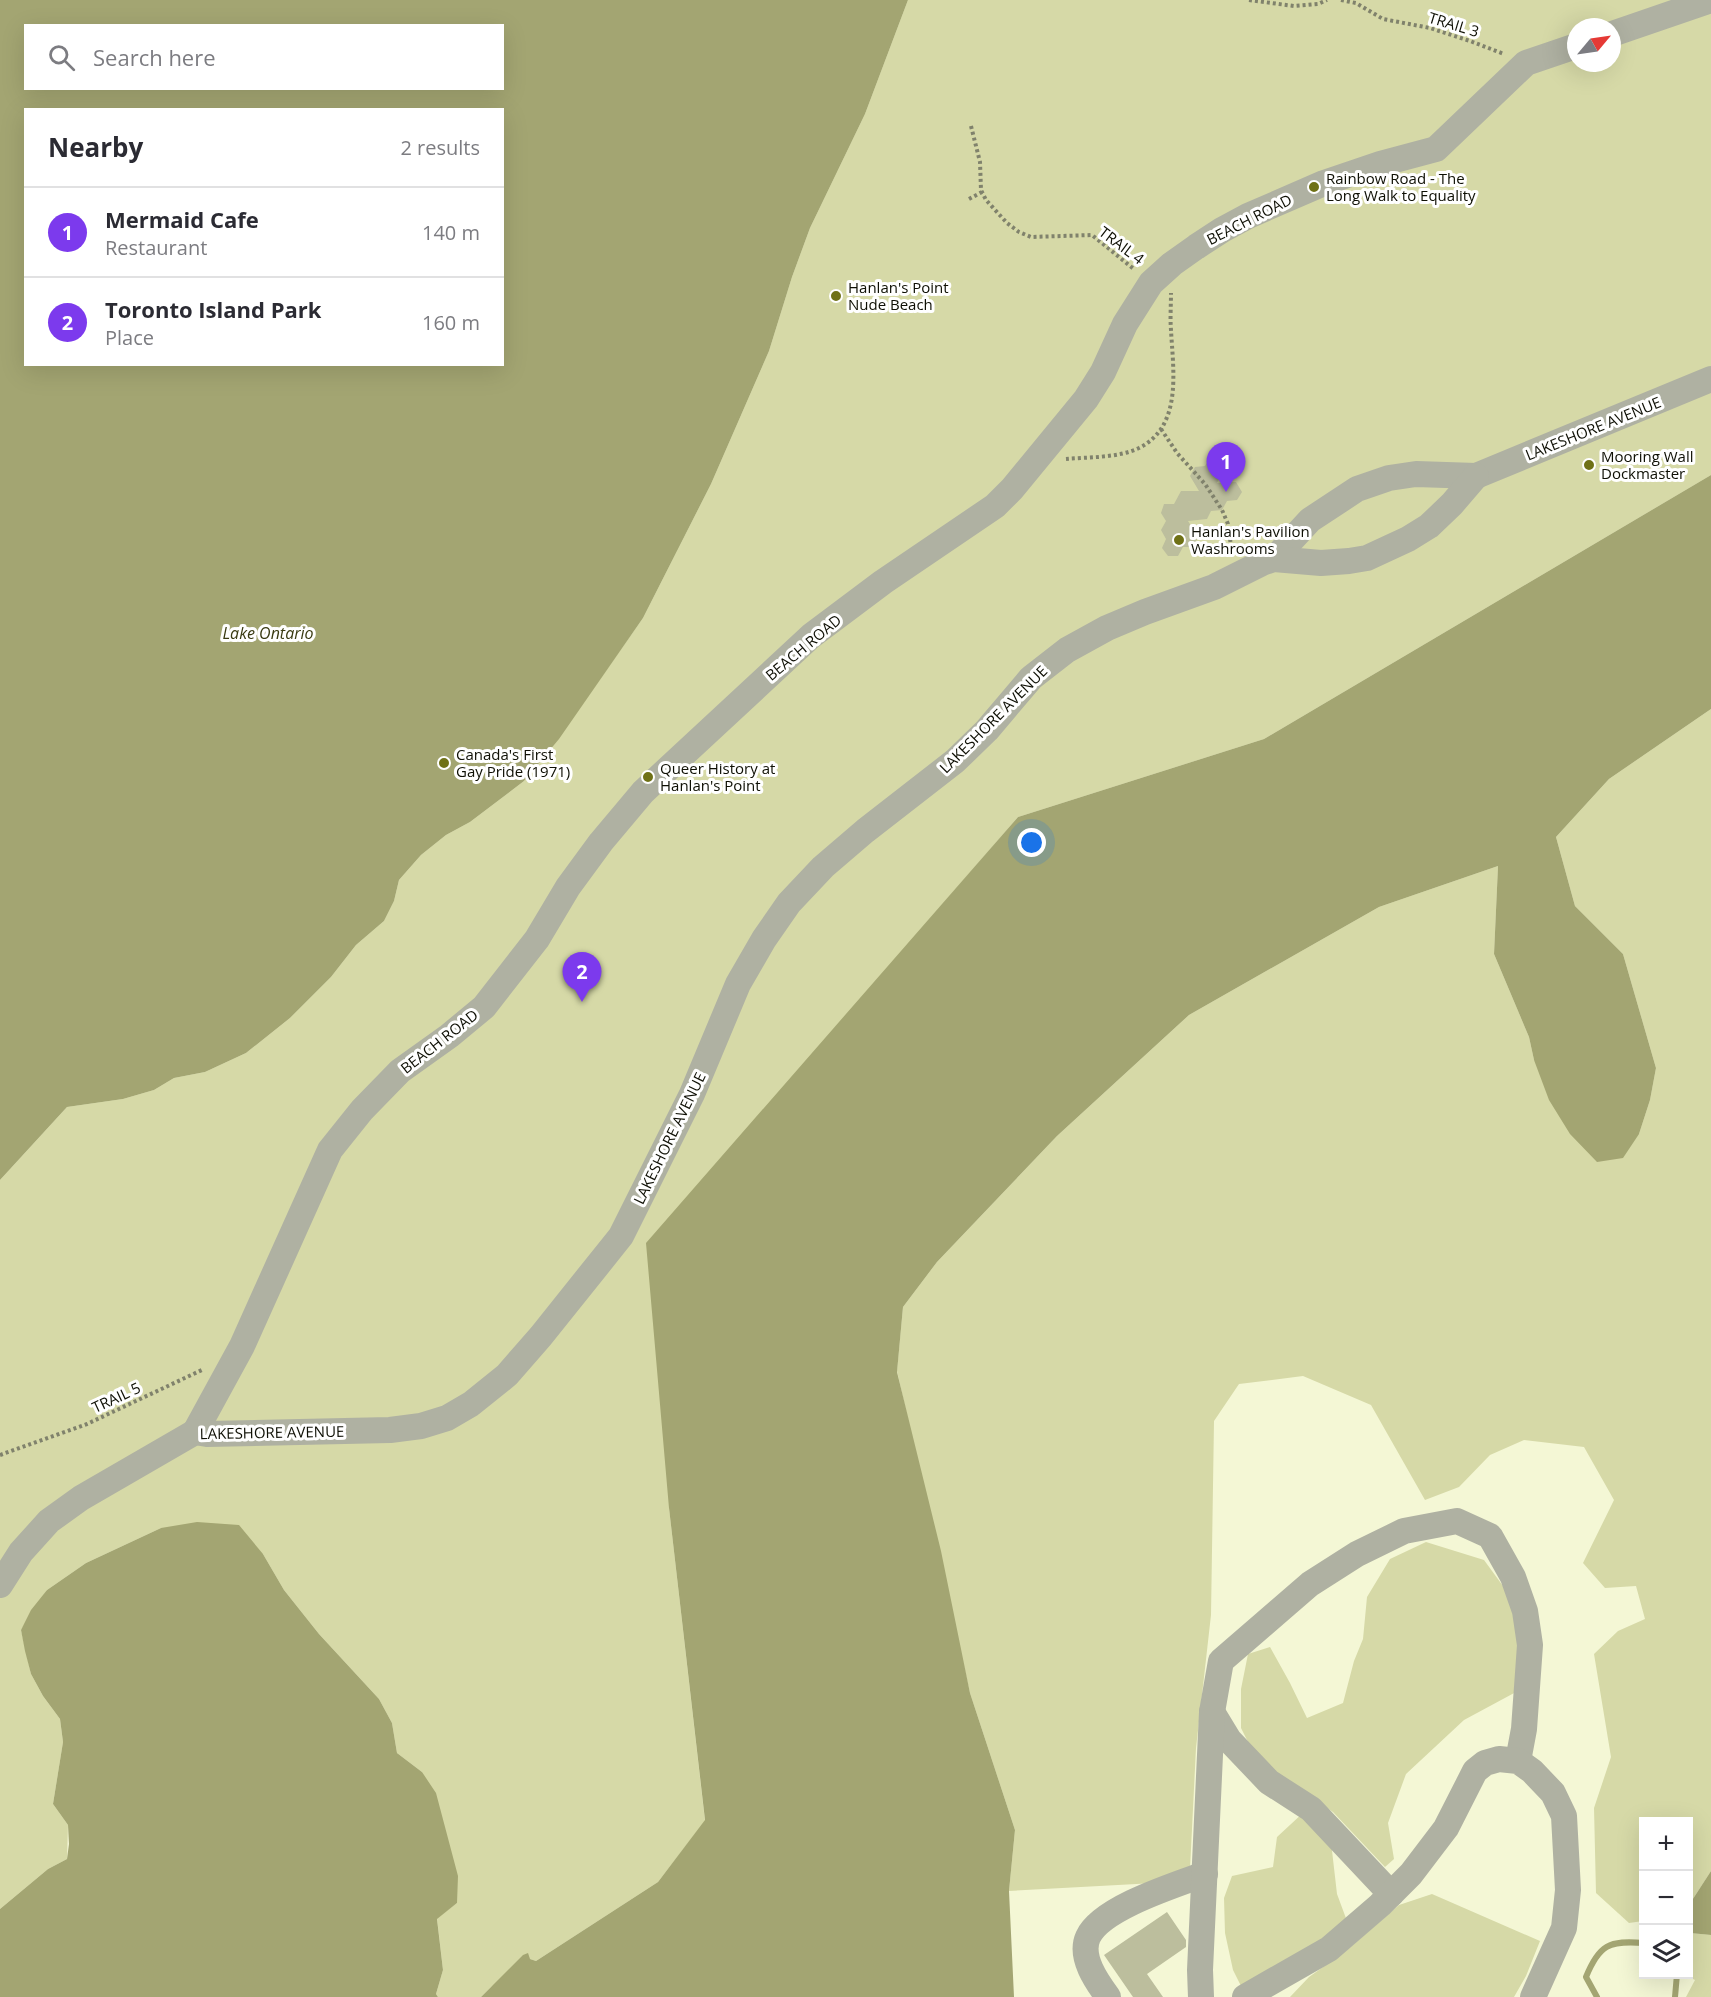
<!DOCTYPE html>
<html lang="en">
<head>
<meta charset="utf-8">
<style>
  body { margin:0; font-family:"Open Sans",sans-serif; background:#f7f7f7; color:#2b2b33 }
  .controls { position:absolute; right:18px; bottom:18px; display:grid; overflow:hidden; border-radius:0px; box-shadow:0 6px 24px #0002 }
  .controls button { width:54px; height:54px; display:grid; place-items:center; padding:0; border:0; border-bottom:2px solid #e1e1e2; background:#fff; color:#2b2b33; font:30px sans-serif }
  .compass { position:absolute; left:1567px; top:18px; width:54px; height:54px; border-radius:50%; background:#fff; box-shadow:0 6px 24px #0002; rotate:61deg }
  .you { position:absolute; left:1032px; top:843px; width:21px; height:21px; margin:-15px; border:4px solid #fff; border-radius:50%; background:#1a73e8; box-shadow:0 0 0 9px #1a73e833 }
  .badge { display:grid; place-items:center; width:39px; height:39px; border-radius:50%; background:#7c3aed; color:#fff; font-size:20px; font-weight:700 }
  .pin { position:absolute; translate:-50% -50px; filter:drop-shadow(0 2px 3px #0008) }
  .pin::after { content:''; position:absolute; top:32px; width:21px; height:18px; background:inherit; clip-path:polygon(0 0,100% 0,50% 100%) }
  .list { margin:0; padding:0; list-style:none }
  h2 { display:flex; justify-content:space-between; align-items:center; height:78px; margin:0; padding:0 24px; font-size:26px }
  h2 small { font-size:20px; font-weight:400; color:#7c7c81 }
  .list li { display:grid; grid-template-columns:39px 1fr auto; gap:18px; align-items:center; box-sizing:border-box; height:90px; padding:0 24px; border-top:2px solid #e1e1e2 }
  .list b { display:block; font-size:22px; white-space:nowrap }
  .list p { margin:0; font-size:20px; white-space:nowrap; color:#7c7c81 }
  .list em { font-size:20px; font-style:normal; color:#7c7c81 }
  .icon { flex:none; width:33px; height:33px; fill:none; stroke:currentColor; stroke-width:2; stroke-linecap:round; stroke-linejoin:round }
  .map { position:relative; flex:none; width:1711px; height:1997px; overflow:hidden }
  .search { position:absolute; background:#fff; box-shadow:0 6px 24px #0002; left:24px; top:24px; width:480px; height:66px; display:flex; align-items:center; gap:15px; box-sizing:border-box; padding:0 21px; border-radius:0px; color:#7c7c81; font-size:22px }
  .panel { position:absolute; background:#fff; box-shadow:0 6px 24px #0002; left:24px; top:108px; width:480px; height:258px; border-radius:0px }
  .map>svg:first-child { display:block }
</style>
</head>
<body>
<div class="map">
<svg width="1711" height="1997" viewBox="0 0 1711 1997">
  <rect width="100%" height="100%" fill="#f4f7d5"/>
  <!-- green -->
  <g fill="#d6d9a7" fill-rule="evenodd">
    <path d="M908 0H1711V475L1264 739 1018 817 872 986 669 1508 705 1821 658 1882 536 1961 530 1959 491 1987 481 1997H438L436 1994 443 1970 437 1918 457 1903 422 1772 397 1753 392 1723 379 1699 319 1634 284 1590 263 1554 161 1528 86 1563 47 1590 21 1630 31 1674 43 1696 60 1719 63 1742 53 1804 68 1825 67 1859 48 1869 0 1909V1180L67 1107 123 1099 154 1090 174 1078 205 1072 246 1053 290 1018 331 977 356 945 384 921 394 901 399 880 421 855 446 835 470 822 524 781 581 706 643 618 711 484 769 351 792 277 810 228 865 114ZM1576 27H1612V63H1576Z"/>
    <path d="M1711 709V1871L1689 1905 1688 1822H1644L1643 1921 1629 1923 1596 1893 1594 1808 1611 1757 1594 1654 1618 1631 1645 1619 1636 1586 1605 1588 1583 1563 1614 1500 1584 1447 1524 1440 1490 1455 1459 1487 1425 1500 1371 1405 1303 1376 1239 1384 1214 1421 1211 1615 1196 1748 1190 1869 1155 1883 1009 1891 1015 1830 970 1693 897 1371 903 1307 937 1262 1057 1136 1189 1015 1379 907 1498 866 1494 954 1529 1037 1534 1060 1639 1134 1650 1100 1656 1068 1623 954 1575 906 1556 837 1609 779Z"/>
    <path d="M1426 1542 1484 1560 1511 1597 1518 1634 1516 1692 1464 1720 1406 1774 1388 1823 1394 1859 1385 1867 1333 1812 1257 1760 1241 1728V1689L1248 1654 1270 1647 1290 1683 1307 1718 1343 1703 1354 1661 1363 1639 1367 1597 1390 1559Z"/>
    <path d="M1304 1812 1331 1842 1337 1894 1347 1921 1307 1954 1242 1988 1233 1970 1225 1933 1224 1898 1232 1876 1273 1867 1277 1837Z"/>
    <path d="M1432 1894 1540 1941 1526 1976 1514 1997H1290L1309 1977 1347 1950 1399 1905Z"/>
    <path d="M1690 1933 1711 1935V1997H1686L1695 1980 1689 1977Z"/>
  </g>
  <!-- water -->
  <g fill="#a3a572" fill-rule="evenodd">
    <path d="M0 0H908L865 114 810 228 792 277 769 351 711 484 643 618 559 739 524 781 470 822 446 835 421 855 399 880 394 901 384 921 356 945 331 977 290 1018 246 1053 205 1072 174 1078 154 1090 123 1099 67 1107 0 1180ZM26 26H502V88H26ZM26 110H502V364H26Z"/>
    <path d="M1711 475V709L1609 779 1556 837 1575 906 1623 954 1656 1068 1650 1100 1639 1134 1623 1158 1597 1162 1570 1134 1549 1100 1534 1060 1529 1037 1494 954 1498 866 1379 907 1189 1015 1057 1136 937 1262 903 1307 897 1372 941 1551 970 1693 1015 1830 1009 1891 1014 1997H481L523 1955 528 1953 530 1959 536 1961 658 1882 705 1820 669 1508 646 1243 1018 817 1264 739Z"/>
    <path d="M197 1522 239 1525 263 1554 284 1590 319 1634 379 1699 392 1723 397 1753 422 1772 436 1793 458 1876 457 1903 437 1919 443 1970 436 1994 438 1997H0V1909L48 1869 67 1859 69 1844 68 1825 53 1804 63 1742 60 1719 43 1696 31 1674 25 1651 21 1630 31 1610 47 1590 86 1563 161 1528Z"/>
    <path d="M1711 1871V1935L1690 1933 1689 1905Z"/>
  </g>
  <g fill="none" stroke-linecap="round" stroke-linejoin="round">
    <!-- stream -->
    <g stroke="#a3a572" stroke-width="6">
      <path d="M1597 1997 1586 1977C1599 1945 1609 1940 1644 1943"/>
      <path d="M1675 1997 1677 1974"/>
    </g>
  </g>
  <!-- building -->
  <g fill="#bcbe9d">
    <path d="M1220 457 1226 465 1217 483 1236 482 1242 492 1237 500 1227 501 1222 510 1211 511 1207 519 1188 521 1198 537 1193 547H1183L1178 556H1168L1162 548 1166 539 1161 530 1166 521 1161 513 1164 504H1174L1181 491H1199L1190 476 1195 467 1205 466 1210 458Z"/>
    <path d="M1167 1912 1186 1940V1947L1147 1974 1163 1997H1133L1104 1955Z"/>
  </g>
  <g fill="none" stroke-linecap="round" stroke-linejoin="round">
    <!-- path -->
    <g stroke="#80826c" stroke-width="4" stroke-dasharray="3 3" stroke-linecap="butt">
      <path d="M1249 0 1294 6 1318 4 1327 0"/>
      <path d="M1341 0 1356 3 1383 19 1430 28 1470 41 1504 54"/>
      <path d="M971 126 980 162 981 190 986 200 1007 223 1019 232 1031 237 1092 235 1135 270"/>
      <path d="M969 199 982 192"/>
      <path d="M1161 429 1177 453 1205 484 1222 510 1228 524 1231 546"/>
      <path d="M1066 459C1089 457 1118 458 1139 448 1183 426 1173 370 1171 330 1170 318 1171 305 1171 293"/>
      <path d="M0 1455 87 1424 204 1369"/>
    </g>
    <!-- minor -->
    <g stroke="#afb1a2" stroke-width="26">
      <path d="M1612 34 1711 0"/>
      <path d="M1274 559 1310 520 1357 489 1389 478 1416 474 1476 476 1711 379"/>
      <path d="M195 1432 242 1346 330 1150 362 1110 400 1071 449 1036 484 1007 537 939 568 887 601 842 643 792 811 636 883 582 995 506 1012 489 1086 399 1103 372 1125 324 1151 283 1172 264 1196 247 1222 230 1248 216 1324 183 1380 164 1436 149 1526 63 1576 46"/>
      <path d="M0 1585 21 1552 49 1521 81 1498 195 1432 207 1434 390 1430 421 1426 447 1418 471 1404 507 1375 541 1336 621 1236 692 1094 738 984 764 939 789 903 823 867 865 831 955 761 987 730 1031 678 1067 650 1107 628 1145 612 1214 587 1262 563 1274 559 1321 563 1349 561 1367 558 1408 539 1429 526 1452 504 1476 476"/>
      <path d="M1212 1712 1229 1740 1269 1782 1311 1809 1391 1894"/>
      <path d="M1108 1997C1097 1982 1079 1957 1088 1937 1101 1908 1175 1885 1205 1874"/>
      <path d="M1201 1997 1200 1970 1212 1712 1221 1661 1310 1584 1357 1554 1404 1531 1457 1521 1490 1536 1513 1577 1525 1611 1530 1645 1524 1729 1518 1761"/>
      <path d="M1245 1997 1329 1949 1380 1905 1411 1874 1446 1828 1475 1771 1485 1763 1499 1759 1518 1761 1532 1771 1553 1793 1564 1816 1568 1890 1564 1928 1533 1997"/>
    </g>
  </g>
  <!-- markers -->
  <g fill="#6f7116" stroke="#fff" stroke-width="2">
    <circle cx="1314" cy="187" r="6"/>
    <circle cx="836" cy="296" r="6"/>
    <circle cx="1589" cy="465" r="6"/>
    <circle cx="1179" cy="540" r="6"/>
    <circle cx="444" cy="763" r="6"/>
    <circle cx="648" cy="777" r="6"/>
  </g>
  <g text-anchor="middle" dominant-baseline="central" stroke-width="6" stroke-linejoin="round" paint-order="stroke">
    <!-- street labels -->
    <g font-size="15" fill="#0e0f04" stroke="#fff">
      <text transform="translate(1454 24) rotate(17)">TRAIL 3</text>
      <text transform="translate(1249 219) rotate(-27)">BEACH ROAD</text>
      <text transform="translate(1122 245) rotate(37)">TRAIL 4</text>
      <text transform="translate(1593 428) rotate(-22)">LAKESHORE AVENUE</text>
      <text transform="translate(803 647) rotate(-40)">BEACH ROAD</text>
      <text transform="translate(993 719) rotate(-45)">LAKESHORE AVENUE</text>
      <text transform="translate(439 1041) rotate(-38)">BEACH ROAD</text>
      <text transform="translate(669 1138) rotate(-64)">LAKESHORE AVENUE</text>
      <text transform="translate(116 1397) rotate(-25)">TRAIL 5</text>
      <text transform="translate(272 1432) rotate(-1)">LAKESHORE AVENUE</text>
    </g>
    <!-- poi labels -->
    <g font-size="15" fill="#0e0f04" stroke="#fff" text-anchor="start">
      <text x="1326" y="178">Rainbow Road - The<tspan x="1326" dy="17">Long Walk to Equality</tspan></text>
      <text x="848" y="287">Hanlan's Point<tspan x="848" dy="17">Nude Beach</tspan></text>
      <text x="1601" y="456">Mooring Wall<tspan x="1601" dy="17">Dockmaster</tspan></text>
      <text x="1191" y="531">Hanlan's Pavilion<tspan x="1191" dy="17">Washrooms</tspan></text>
      <text x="456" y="754">Canada's First<tspan x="456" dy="17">Gay Pride (1971)</tspan></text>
      <text x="660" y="768">Queer History at<tspan x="660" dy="17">Hanlan's Point</tspan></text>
    </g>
    <!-- water labels -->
    <g font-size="16" font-style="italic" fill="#393a11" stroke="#fff">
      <text x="268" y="633">Lake Ontario</text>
    </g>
  </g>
</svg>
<div class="controls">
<button>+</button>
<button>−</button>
<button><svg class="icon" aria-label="layers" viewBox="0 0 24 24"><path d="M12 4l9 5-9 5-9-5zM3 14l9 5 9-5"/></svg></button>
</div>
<svg class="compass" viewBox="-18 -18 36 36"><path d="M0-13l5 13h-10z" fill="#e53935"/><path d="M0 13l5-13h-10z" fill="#7c7c81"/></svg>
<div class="you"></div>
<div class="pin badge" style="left:1226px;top:492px">1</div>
<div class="pin badge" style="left:582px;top:1002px">2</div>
<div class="search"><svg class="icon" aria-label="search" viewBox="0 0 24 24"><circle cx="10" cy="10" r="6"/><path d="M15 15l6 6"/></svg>Search here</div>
<section class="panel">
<h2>Nearby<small>2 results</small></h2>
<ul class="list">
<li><span class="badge">1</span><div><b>Mermaid Cafe</b><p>Restaurant</p></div><em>140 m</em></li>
<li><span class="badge">2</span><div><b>Toronto Island Park</b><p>Place</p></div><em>160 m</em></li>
</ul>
</section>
</div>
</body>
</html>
